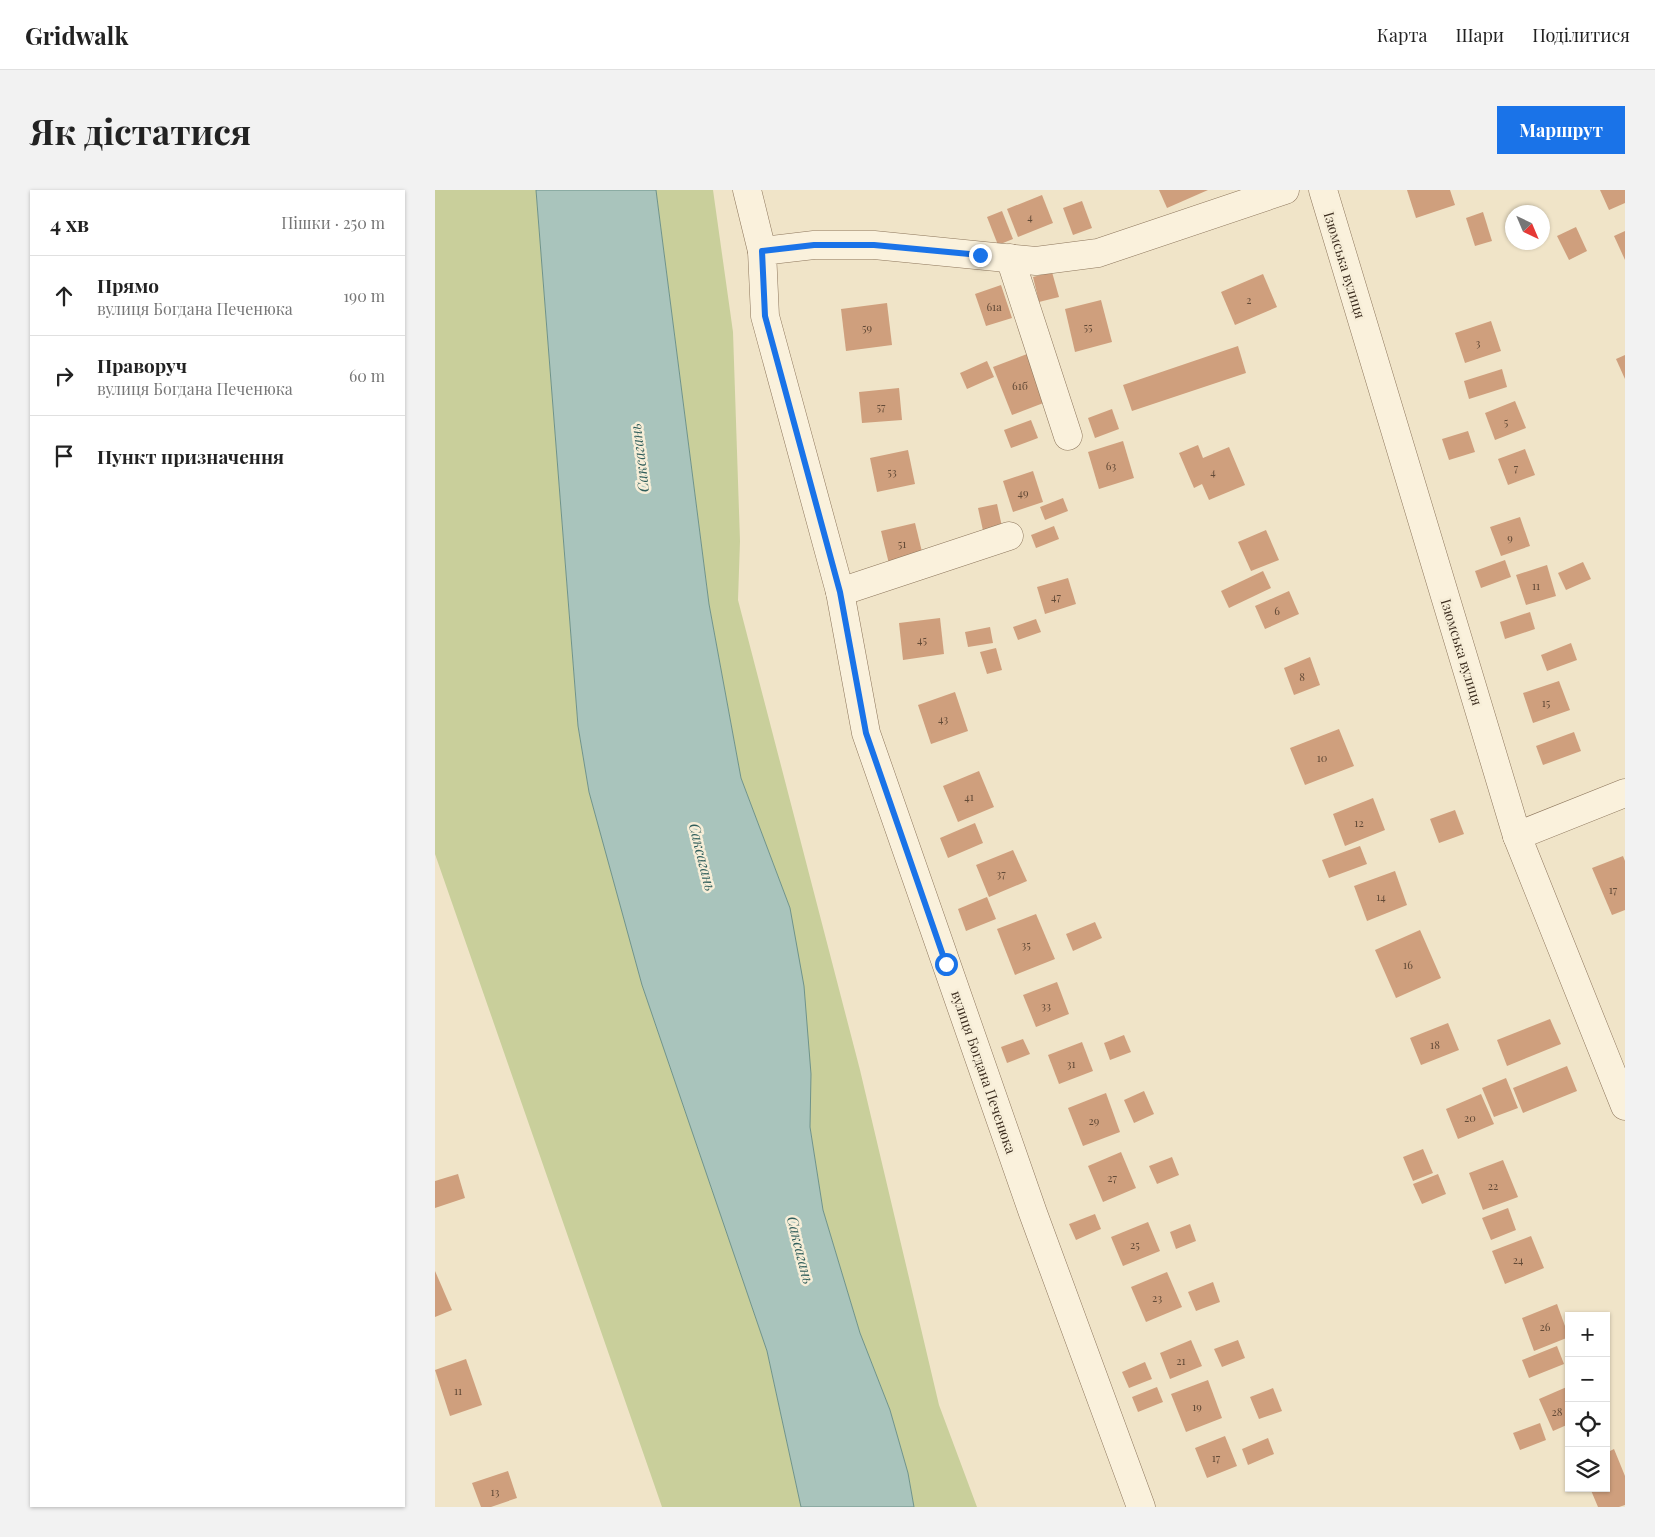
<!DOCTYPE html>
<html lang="uk">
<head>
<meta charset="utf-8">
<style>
  body { margin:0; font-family:"Playfair Display",serif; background:#f2f2f2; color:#222 }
  .controls { position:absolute; right:15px; bottom:15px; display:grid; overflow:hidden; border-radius:0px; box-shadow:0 1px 4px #0004 }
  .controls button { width:45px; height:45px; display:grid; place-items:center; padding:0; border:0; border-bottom:1px solid #e0e0e0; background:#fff; color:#222; font:25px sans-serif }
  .compass { position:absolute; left:1070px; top:15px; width:45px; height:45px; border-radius:50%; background:#fff; box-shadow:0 1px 4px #0004; rotate:136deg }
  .stop { position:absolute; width:15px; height:15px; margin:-11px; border:4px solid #1a73e8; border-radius:50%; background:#fff }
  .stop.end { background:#1a73e8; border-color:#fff; box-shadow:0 1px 5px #0008 }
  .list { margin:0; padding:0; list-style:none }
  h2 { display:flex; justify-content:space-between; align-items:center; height:65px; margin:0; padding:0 20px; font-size:21px }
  h2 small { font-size:16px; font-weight:400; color:#767676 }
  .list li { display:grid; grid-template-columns:32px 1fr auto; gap:15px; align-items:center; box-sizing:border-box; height:80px; padding:0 20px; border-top:1px solid #e0e0e0 }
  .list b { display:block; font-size:19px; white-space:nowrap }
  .list p { margin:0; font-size:16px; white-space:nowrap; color:#767676 }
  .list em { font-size:16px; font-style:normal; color:#767676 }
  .icon { flex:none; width:28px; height:28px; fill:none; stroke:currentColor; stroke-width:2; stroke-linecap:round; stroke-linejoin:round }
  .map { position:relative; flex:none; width:1190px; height:1317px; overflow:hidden; border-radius:0px }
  header { display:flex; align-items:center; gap:30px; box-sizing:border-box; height:70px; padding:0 25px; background:#fff; border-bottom:1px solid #e0e0e0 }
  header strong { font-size:24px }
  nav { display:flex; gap:28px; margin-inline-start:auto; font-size:18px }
  .intro { display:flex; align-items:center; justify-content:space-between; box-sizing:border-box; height:120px; padding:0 30px }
  h1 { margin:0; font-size:35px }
  .button { padding:12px 22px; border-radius:0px; background:#1a73e8; color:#fff; font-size:18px; font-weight:700 }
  main { display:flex; gap:30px; padding:0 30px }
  aside { flex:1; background:#fff; border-radius:0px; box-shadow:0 1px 4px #0004 }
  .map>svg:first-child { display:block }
</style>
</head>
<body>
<header>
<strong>Gridwalk</strong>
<nav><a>Карта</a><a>Шари</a><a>Поділитися</a></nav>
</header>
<div class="intro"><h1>Як дістатися</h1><a class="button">Маршрут</a></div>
<main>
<aside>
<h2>4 хв<small>Пішки · 250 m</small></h2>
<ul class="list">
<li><svg class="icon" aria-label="ahead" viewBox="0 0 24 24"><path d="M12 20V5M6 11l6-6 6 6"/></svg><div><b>Прямо</b><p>вулиця Богдана Печенюка</p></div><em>190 m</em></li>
<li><svg class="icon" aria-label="right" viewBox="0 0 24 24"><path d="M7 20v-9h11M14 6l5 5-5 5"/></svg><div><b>Праворуч</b><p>вулиця Богдана Печенюка</p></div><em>60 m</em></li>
<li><svg class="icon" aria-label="arrive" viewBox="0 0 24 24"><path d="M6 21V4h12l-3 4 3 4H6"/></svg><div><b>Пункт призначення</b></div></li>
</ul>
</aside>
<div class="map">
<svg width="1190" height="1317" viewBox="0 0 1190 1317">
  <rect width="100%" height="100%" fill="#f0e4c8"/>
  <!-- green -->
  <g fill="#c9cf9b">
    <path d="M0 0H101L143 536 154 602 207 795 332 1161 366 1317H227L0 664Z"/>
    <path d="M221 0H278L298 142 305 351 303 410 425 880 504 1215 542 1317H479L473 1283 455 1220 425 1143 388 1020 375 937 355 718 306 588 274 414Z"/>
  </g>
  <!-- water -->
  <path fill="#a9c4bc" stroke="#6f938a" d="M101 0H221L274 414 306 588 355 718 369 796 376 884 375 937 388 1020 425 1143 455 1220 473 1283 479 1317H366L332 1161 207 795 154 602 143 536Z"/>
  <!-- building -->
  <g fill="#cf9f7d">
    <path d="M724 0H773L732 18Z"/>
    <path d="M972 0H1015L1020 15 981 28Z"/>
    <path d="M1165 0H1190V13L1174 20Z"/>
    <path d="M607 5 618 33 583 47 572 19Z"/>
    <path d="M647 11 657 38 638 45 628 18Z"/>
    <path d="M567 21 578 49 563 55 552 27Z"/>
    <path d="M1048 22 1057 51 1040 56 1031 28Z"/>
    <path d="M1141 37 1152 61 1134 70 1122 46Z"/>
    <path d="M1190 41V70L1179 46Z"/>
    <path d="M617 82 624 107 604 112 598 87Z"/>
    <path d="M828 84 842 117 800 135 786 102Z"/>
    <path d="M566 95 577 128 551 136 540 104Z"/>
    <path d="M666 110 677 152 640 162 630 119Z"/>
    <path d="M452 113 457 155 411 161 406 119Z"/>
    <path d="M1056 131 1066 161 1030 173 1020 143Z"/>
    <path d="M803 156 811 183 697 221 688 195Z"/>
    <path d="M592 164 611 212 577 225 558 177Z"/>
    <path d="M1190 165V189L1181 169Z"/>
    <path d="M552 171 559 187 532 199 525 183Z"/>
    <path d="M1067 179 1072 197 1034 209 1029 191Z"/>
    <path d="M464 198 467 230 427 233 424 202Z"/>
    <path d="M1080 211 1091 238 1060 250 1050 223Z"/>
    <path d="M677 219 684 239 660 248 653 228Z"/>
    <path d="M596 230 603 248 576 258 569 240Z"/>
    <path d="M1033 241 1040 262 1014 270 1007 249Z"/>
    <path d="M688 251 699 288 664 299 653 262Z"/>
    <path d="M763 255 768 268 794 257 810 295 774 310 767 294 759 298 744 263Z"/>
    <path d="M1090 259 1100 285 1073 295 1063 269Z"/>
    <path d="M473 260 480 294 442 302 435 268Z"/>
    <path d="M598 281 608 312 578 322 568 291Z"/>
    <path d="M628 308 633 321 610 330 605 317Z"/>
    <path d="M562 314 568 341 549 345 543 318Z"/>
    <path d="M1085 327 1095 356 1066 366 1055 337Z"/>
    <path d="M480 333 488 366 454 374 446 341Z"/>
    <path d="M619 336 624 349 601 358 596 345Z"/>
    <path d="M831 340 844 370 816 381 803 352Z"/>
    <path d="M1070 370 1076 387 1046 398 1040 381Z"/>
    <path d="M1148 372 1156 389 1131 400 1123 383Z"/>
    <path d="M1112 375 1121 406 1091 415 1081 385Z"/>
    <path d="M828 381 836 398 794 418 786 401Z"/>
    <path d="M633 388 641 414 610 424 602 397Z"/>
    <path d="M854 401 864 424 830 439 820 416Z"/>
    <path d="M1095 422 1100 439 1070 449 1065 432Z"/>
    <path d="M505 428 509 464 468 470 464 433Z"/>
    <path d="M601 429 606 442 583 450 578 437Z"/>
    <path d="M555 437 558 453 533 457 530 442Z"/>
    <path d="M1136 453 1142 470 1112 481 1106 465Z"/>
    <path d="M561 458 567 480 552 484 545 462Z"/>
    <path d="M875 467 885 495 859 505 849 478Z"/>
    <path d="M1124 491 1135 520 1098 533 1088 503Z"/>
    <path d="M520 502 533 541 496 554 483 515Z"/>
    <path d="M904 539 919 576 870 595 855 558Z"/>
    <path d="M1139 542 1146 561 1108 575 1101 556Z"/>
    <path d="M544 581 559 617 523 632 508 596Z"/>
    <path d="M938 608 950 640 910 656 898 624Z"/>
    <path d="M1020 620 1029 644 1004 653 995 629Z"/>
    <path d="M540 633 548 653 513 668 505 648Z"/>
    <path d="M925 656 932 674 894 688 887 670Z"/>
    <path d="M578 660 592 691 554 707 541 675Z"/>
    <path d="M1188 666 1190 671V720L1177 725 1157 678Z"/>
    <path d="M960 681 972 715 932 731 919 696Z"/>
    <path d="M552 707 561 729 531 741 523 719Z"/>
    <path d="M601 724 620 769 580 785 562 739Z"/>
    <path d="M660 732 667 748 638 761 631 744Z"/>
    <path d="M985 740 1006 788 961 808 940 760Z"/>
    <path d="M622 792 634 824 601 837 588 805Z"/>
    <path d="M1115 829 1126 854 1072 876 1062 850Z"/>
    <path d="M1013 833 1024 860 986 875 975 848Z"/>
    <path d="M689 845 696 862 675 870 669 853Z"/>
    <path d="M588 849 595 864 572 873 566 857Z"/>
    <path d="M647 852 658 881 624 894 613 865Z"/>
    <path d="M1132 876 1142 901 1088 923 1078 898Z"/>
    <path d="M1071 888 1083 918 1059 927 1047 898Z"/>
    <path d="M709 901 719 924 699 933 689 910Z"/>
    <path d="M671 903 685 942 648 956 633 918Z"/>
    <path d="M1046 904 1059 934 1023 949 1011 919Z"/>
    <path d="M988 959 998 983 978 991 968 967Z"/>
    <path d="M686 962 701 998 668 1012 653 976Z"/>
    <path d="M737 967 744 985 722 994 714 976Z"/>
    <path d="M1068 970 1083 1007 1048 1020 1034 983Z"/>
    <path d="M23 984 30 1008 0 1018V991Z"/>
    <path d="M1003 984 1011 1004 987 1014 978 994Z"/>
    <path d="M1073 1018 1081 1040 1056 1050 1047 1028Z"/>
    <path d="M660 1024 666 1039 641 1050 634 1034Z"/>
    <path d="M713 1032 725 1061 688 1076 676 1047Z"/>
    <path d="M755 1034 761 1051 741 1059 735 1042Z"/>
    <path d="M1096 1046 1109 1078 1070 1094 1057 1061Z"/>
    <path d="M0 1081 17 1120 0 1127Z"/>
    <path d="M732 1082 747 1117 711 1132 696 1097Z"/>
    <path d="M778 1092 785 1112 761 1121 753 1102Z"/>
    <path d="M1122 1114 1134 1147 1099 1161 1087 1128Z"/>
    <path d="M756 1150 767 1176 735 1189 725 1163Z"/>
    <path d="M803 1150 810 1168 787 1177 779 1159Z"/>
    <path d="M1122 1156 1129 1174 1094 1188 1087 1170Z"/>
    <path d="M31 1169 47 1215 15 1226 0 1180Z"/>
    <path d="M710 1172 717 1189 694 1198 687 1182Z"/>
    <path d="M773 1190 787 1228 751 1242 736 1204Z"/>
    <path d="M1134 1196V1234L1118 1241 1104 1209Z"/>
    <path d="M722 1197 728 1212 703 1222 697 1207Z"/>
    <path d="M838 1198 847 1221 824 1229 815 1207Z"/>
    <path d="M1105 1233 1111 1250 1085 1260 1078 1243Z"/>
    <path d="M790 1246 802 1276 772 1288 760 1258Z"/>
    <path d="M833 1248 839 1264 813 1275 807 1259Z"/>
    <path d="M1179 1259 1190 1286V1315L1184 1317H1163L1155 1298H1171V1263Z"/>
    <path d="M73 1281 82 1308 56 1317H46L37 1293Z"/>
  </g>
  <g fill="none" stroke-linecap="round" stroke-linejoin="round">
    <defs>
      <g id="minor">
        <path d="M312 0 327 61"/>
        <path d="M888 0 1082 646 1190 916"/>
        <path d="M575 68 633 246"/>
        <path d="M405 402 574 346"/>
        <path d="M1082 646 1190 603"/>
        <path d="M706 1317 598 1023 431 543 405 402 330 126 327 61 379 55H439L601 71 663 63 850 0"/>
      </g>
    </defs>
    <!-- minor casing -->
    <use href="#minor" stroke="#8d765c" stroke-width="29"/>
    <!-- minor -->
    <use href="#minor" stroke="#faf1dc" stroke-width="28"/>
  </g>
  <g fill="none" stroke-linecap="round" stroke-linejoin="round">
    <!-- route -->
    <path stroke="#1a73e8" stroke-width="6" d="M511 774 431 543 405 402 330 126 327 61 379 55H439L545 65"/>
  </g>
  <g text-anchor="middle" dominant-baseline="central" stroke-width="5" stroke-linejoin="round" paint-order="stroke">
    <!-- number labels -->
    <g font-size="11" fill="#624a37">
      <text x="595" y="26">4</text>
      <text x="814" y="109">2</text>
      <text x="559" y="116">61а</text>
      <text x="653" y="136">55</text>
      <text x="432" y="137">59</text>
      <text x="1043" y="152">3</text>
      <text x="585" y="195">61б</text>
      <text x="446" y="216">57</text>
      <text x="1071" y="231">5</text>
      <text x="676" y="275">63</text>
      <text x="1081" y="277">7</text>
      <text x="457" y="281">53</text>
      <text x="778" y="281">4</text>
      <text x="588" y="302">49</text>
      <text x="1075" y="347">9</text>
      <text x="467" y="353">51</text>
      <text x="1101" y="395">11</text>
      <text x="621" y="406">47</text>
      <text x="842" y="420">6</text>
      <text x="487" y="449">45</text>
      <text x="867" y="486">8</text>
      <text x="1111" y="512">15</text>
      <text x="508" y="528">43</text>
      <text x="887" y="567">10</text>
      <text x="534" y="606">41</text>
      <text x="924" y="632">12</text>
      <text x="566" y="683">37</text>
      <text x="1178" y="699">17</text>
      <text x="946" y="706">14</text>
      <text x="591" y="754">35</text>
      <text x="973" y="774">16</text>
      <text x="611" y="815">33</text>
      <text x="1000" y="854">18</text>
      <text x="636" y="873">31</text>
      <text x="1035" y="927">20</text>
      <text x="659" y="930">29</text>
      <text x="677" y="987">27</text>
      <text x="1058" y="995">22</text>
      <text x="700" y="1054">25</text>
      <text x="1083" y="1069">24</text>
      <text x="722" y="1107">23</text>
      <text x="1110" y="1136">26</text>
      <text x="746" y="1170">21</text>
      <text x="23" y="1200">11</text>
      <text x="762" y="1216">19</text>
      <text x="1122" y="1221">28</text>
      <text x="781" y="1267">17</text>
      <text x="60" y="1301">13</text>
    </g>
    <!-- street labels -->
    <g font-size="14" fill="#3d2e20" stroke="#f7eed8">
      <text transform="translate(910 75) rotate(73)">Ізюмська вулиця</text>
      <text transform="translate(1027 462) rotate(73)">Ізюмська вулиця</text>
      <text transform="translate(549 882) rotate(71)">вулиця Богдана Печенюка</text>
    </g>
    <!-- water labels -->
    <g font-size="15" font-style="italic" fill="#2f5d5a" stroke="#f7eed8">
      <text transform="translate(204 268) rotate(-97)">Саксагань</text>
      <text transform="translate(268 667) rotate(76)">Саксагань</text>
      <text transform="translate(366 1060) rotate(76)">Саксагань</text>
    </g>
  </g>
</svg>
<div class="controls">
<button>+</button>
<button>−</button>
<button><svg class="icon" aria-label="locate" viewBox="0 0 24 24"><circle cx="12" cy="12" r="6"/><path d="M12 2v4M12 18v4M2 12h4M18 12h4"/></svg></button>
<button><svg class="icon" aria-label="layers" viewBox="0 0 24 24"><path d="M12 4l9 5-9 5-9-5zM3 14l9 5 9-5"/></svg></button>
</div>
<svg class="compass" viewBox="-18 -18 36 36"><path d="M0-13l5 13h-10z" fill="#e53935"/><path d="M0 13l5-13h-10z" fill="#767676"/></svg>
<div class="stop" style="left:511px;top:774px"></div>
<div class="stop end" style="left:545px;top:65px"></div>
</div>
</main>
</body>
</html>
